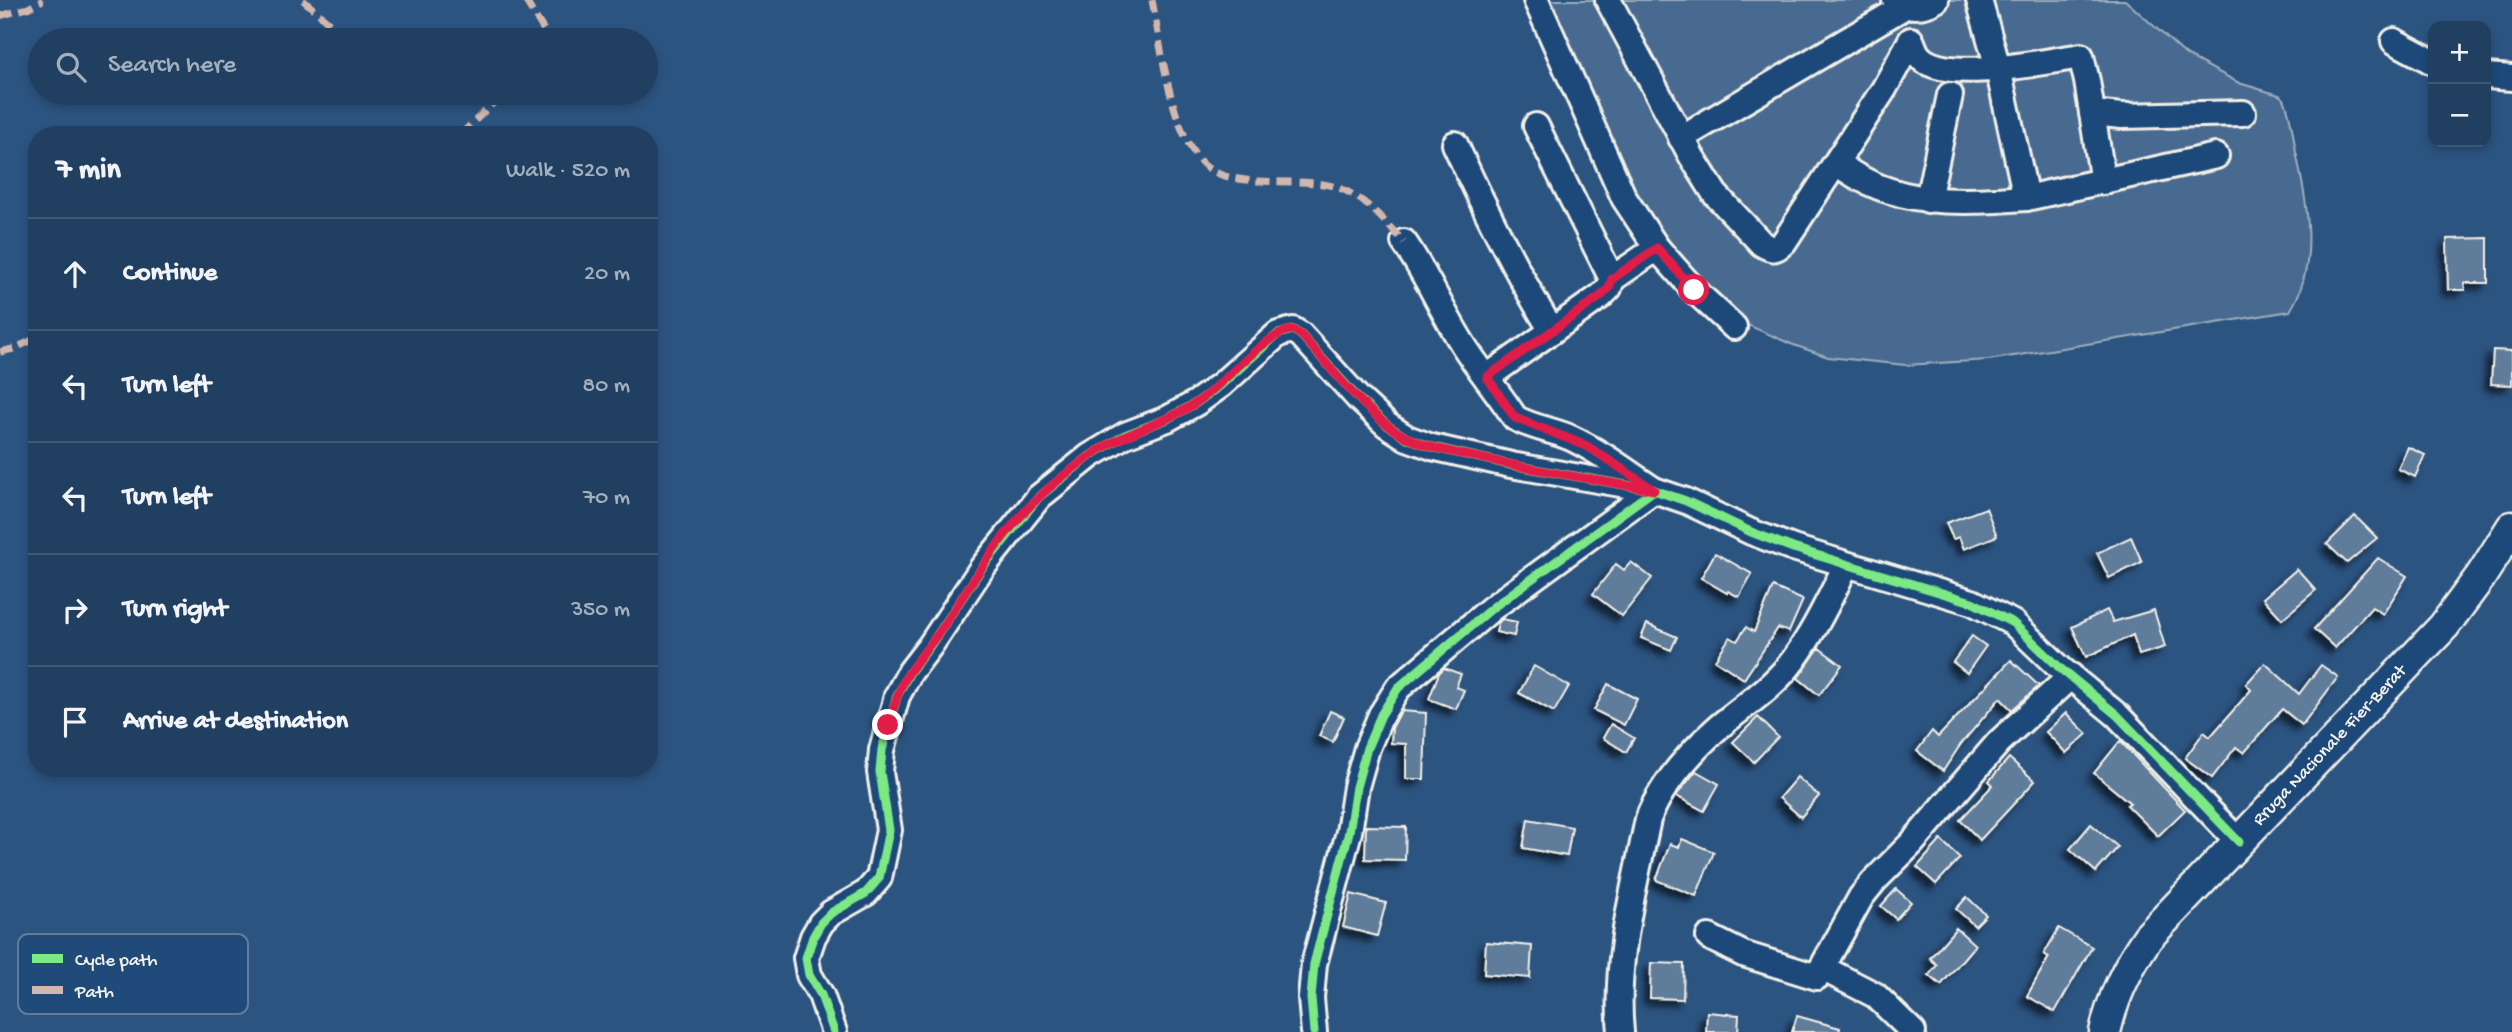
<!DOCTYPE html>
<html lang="en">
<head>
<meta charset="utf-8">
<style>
  body { margin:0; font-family:"Gochi Hand",sans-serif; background:#294667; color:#f1f3f6 }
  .controls { position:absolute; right:21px; top:21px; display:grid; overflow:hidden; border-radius:14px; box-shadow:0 4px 10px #0003 }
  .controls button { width:63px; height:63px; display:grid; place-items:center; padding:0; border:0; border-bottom:2px solid #3e5876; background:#213f61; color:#f1f3f6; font:35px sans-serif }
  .stop { position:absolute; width:21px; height:21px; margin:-16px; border:5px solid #e11d48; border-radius:50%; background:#fff }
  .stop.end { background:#e11d48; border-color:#fff; box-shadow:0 2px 7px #0008 }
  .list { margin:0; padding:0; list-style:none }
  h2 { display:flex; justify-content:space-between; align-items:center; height:91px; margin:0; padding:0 28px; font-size:30px }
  h2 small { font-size:23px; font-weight:400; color:#a2afbd }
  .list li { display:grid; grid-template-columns:46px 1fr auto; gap:21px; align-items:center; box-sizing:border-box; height:112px; padding:0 28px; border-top:2px solid #3e5876 }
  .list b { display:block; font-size:26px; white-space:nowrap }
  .list em { font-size:23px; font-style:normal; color:#a2afbd }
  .icon { flex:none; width:38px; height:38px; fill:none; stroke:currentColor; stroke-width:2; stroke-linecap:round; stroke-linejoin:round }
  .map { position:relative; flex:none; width:2512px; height:1032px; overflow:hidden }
  .search { position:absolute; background:#213f61; box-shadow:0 4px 10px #0003; left:28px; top:28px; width:630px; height:77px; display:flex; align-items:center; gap:18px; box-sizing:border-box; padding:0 24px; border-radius:38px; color:#a2afbd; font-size:26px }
  .panel { position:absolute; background:#213f61; box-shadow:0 4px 10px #0003; left:28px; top:126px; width:630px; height:651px; border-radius:28px }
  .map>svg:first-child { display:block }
</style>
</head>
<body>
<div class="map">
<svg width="2512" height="1032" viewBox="0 0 2512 1032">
  <defs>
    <filter id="shadow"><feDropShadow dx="-6" dy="6" stdDeviation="3.5" flood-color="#0009"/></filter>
  </defs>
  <rect width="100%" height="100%" fill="#2c5481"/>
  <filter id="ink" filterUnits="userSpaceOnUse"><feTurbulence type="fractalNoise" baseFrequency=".0143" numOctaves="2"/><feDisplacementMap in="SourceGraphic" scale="14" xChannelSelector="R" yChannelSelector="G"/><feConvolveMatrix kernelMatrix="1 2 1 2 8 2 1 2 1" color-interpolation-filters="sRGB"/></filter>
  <g filter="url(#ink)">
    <!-- green -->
    <path fill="#496b90" stroke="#9eaebc" stroke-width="2" d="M1532 0H2125L2186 55 2239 83 2279 95 2284 99C2291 115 2293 134 2296 152 2307 204 2320 263 2290 311L1989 360 1905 365 1828 357 1791 344 1736 320 1642 215Z"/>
    <!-- building -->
    <g fill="#5e7b9a" stroke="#f4f1e8" stroke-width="2" filter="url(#shadow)">
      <path d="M2488 238V283H2464L2465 290H2448L2447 239Z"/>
      <path d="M2493 350 2512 351V385L2491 384Z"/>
      <path d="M2408 447 2425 455 2415 477 2398 469Z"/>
      <path d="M1986 508 1997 536 1964 549 1959 537 1953 539 1946 523Z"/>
      <path d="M2355 516 2377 538 2347 563 2327 544Z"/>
      <path d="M2131 537 2142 562 2109 578 2097 553Z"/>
      <path d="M1715 553 1752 574 1739 597 1728 591 1727 593 1701 578Z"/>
      <path d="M2378 558 2407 576 2383 614 2372 607 2335 648 2314 629Z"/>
      <path d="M1631 562 1652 578 1622 616 1593 594 1616 564 1624 570Z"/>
      <path d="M2297 569 2316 590 2282 619 2263 598Z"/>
      <path d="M1773 587 1803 600 1789 632 1778 628 1744 679 1715 660 1730 637 1737 641 1746 627 1754 632Z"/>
      <path d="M2107 610 2113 622 2154 610 2165 647 2139 655 2133 635 2086 657 2072 627Z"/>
      <path d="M1502 619 1517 622 1514 636 1496 632 1498 623Z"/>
      <path d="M1647 624 1677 637 1671 650 1641 638Z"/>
      <path d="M1972 636 1986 646 1967 673 1953 662Z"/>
      <path d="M1819 648 1842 665 1819 695 1798 678Z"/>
      <path d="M2011 660 2039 686 2012 710 2000 698 1961 744 1943 771 1917 751 1932 731 1938 737Z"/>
      <path d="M2265 663 2299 694 2321 665 2338 677 2302 725 2282 709 2244 753 2236 747 2212 778 2185 758 2204 732 2210 737 2251 690 2246 684Z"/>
      <path d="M1534 666 1569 686 1554 712 1519 693Z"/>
      <path d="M1444 668 1461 674 1456 687 1464 690 1456 709 1429 699 1439 673Z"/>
      <path d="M1608 684 1637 699 1624 725 1594 710Z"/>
      <path d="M1330 711 1344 717 1333 742 1319 736Z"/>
      <path d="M1401 711 1426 713 1424 779H1406V744L1391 743 1392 728Z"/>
      <path d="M2066 713 2087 734 2066 753 2046 732Z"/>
      <path d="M1758 717 1778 737 1754 762 1733 742Z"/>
      <path d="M1611 724 1634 738 1626 752 1603 738Z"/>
      <path d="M2120 741 2185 810 2158 836 2127 805 2130 803 2094 773Z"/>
      <path d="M2009 758 2035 781 1980 840 1960 820 1993 785 1989 781Z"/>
      <path d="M1696 771 1719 784 1704 811 1676 796Z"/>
      <path d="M1797 777 1819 796 1801 817 1779 798Z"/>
      <path d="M1528 819 1572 827 1567 856 1523 848Z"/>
      <path d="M2091 824 2118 847 2096 872 2070 849Z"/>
      <path d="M1366 826 1406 827 1405 860 1365 859Z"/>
      <path d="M1682 839 1714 852 1696 896 1656 880 1670 844 1679 847Z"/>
      <path d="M1941 840 1960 858 1936 884 1917 867Z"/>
      <path d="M1896 889 1911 902 1896 919 1881 906Z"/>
      <path d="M1351 894 1386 903 1377 936 1343 927Z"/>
      <path d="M1967 897 1986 915 1975 926 1956 909Z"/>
      <path d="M1956 928 1975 945 1941 985 1929 975 1937 965 1930 958Z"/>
      <path d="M2059 928 2092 947 2055 1012 2027 996 2049 957 2044 954Z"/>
      <path d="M1486 942 1532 946 1530 978 1484 974Z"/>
      <path d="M1651 963 1684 964 1683 999 1650 998Z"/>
      <path d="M1707 1012 1739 1015 1738 1032H1706Z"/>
      <path d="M1797 1016 1840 1028 1839 1032H1792Z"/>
    </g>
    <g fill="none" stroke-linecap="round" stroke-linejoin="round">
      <defs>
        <g id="minor">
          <path d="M1536 0 1624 198 1657 248 1694 290 1734 327"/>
          <path d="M1608 0 1692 157 1715 194 1762 244C1772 250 1775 251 1784 242L1884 89 1911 40C1913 44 1915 51 1918 55 1941 85 2047 61 2081 56L2087 81 2103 182"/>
          <path d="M1895 0C1908 8 1923 8 1936 0"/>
          <path d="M1979 0 1998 68 2026 198"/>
          <path d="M2394 41 2433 62"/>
          <path d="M2486 76 2512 78"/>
          <path d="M2092 113 2122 116 2243 113"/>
          <path d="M1536 126 1612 279 1657 248"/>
          <path d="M1681 138 1907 5"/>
          <path d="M1455 144C1484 208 1515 270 1552 331"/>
          <path d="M1837 163C1893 207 1958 203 2026 198L2216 156"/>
          <path d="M1928 200 1950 95"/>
          <path d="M1487 377 1601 296 1609 288 1612 279"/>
          <path d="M1709 937 1743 954 1817 977 1861 897 1874 881 1912 843 1999 742 2071 676"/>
          <path d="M1822 968 1875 995 1913 1032"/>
          <path d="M834 1032 821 995 809 975 806 958 813 937 821 923 831 913 866 893 879 878 889 830 880 772 882 750 897 696 910 672 930 646 982 568 1039 497 1090 456 1125 435 1167 419 1196 403 1221 385 1278 334 1293 330 1301 335 1358 398 1387 425 1407 438 1432 447 1511 465 1654 490 1686 501 1751 532 1793 548 1972 602 2013 623 2061 669 2117 715 2239 842"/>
          <path d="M1314 1032 1311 998 1314 964 1349 832 1356 787 1367 748 1381 715 1398 688 1492 608 1654 490C1627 472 1601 452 1571 438 1553 430 1533 428 1515 418 1499 393 1480 371 1464 346 1442 312 1427 275 1404 242"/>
          <path d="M1621 1032C1614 960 1634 889 1648 819 1661 785 1688 755 1715 730 1739 709 1767 692 1788 667 1809 642 1832 595 1846 565"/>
        </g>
        <g id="major">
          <path id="s1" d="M2105 1032C2113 996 2127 967 2148 937L2444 626 2481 576 2512 527"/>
        </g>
      </defs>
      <!-- minor casing -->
      <use href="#minor" stroke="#f4f1e8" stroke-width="30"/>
      <!-- major casing -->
      <use href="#major" stroke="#f4f1e8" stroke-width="35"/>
      <!-- minor -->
      <use href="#minor" stroke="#1f4a7a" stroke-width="24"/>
      <!-- major -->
      <use href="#major" stroke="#1f4a7a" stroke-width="30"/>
      <!-- quiet -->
      <g stroke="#d1b7ad" stroke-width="7" stroke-dasharray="14 7" stroke-linecap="butt">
        <path d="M303 0 349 40"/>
        <path d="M525 0 550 40"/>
        <path d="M1152 0C1161 46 1170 127 1201 162 1229 193 1302 174 1339 188 1366 198 1385 222 1404 242"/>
        <path d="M0 16 28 8 43 0"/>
        <path d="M460 135 504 93"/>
        <path d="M0 352 13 349 37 338"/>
      </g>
      <defs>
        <g id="cycleway">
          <path d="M834 1032 821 995 809 975 806 958 813 937 821 923 831 913 866 893 879 878 889 830 880 772 882 750 897 696 910 672 930 646 982 568 1039 497 1090 456 1125 435 1167 419 1196 403 1221 385 1278 334 1293 330 1301 335 1358 398 1387 425 1407 438 1432 447 1511 465 1654 490 1686 501 1751 532 1793 548 1972 602 2013 623 2061 669 2117 715 2239 842"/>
          <path d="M1314 1032 1311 998 1314 964 1349 832 1356 787 1367 748 1381 715 1398 688 1492 608 1654 490"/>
        </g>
      </defs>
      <!-- cycleway casing -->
      <use href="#cycleway" stroke="#1f4a7a" stroke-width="13"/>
      <!-- cycleway -->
      <use href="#cycleway" stroke="#7ce984" stroke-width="9"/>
    </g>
  </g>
  <g fill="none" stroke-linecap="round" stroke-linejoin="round" filter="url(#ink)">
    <!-- route -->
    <path stroke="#e11d48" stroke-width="9" d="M888 725C894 707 899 687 910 671 921 655 934 640 945 624 973 581 1001 533 1039 497 1054 483 1072 469 1089 457 1122 432 1164 425 1197 402 1222 386 1267 331 1293 330L1301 335C1329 365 1354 399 1386 424 1413 446 1448 451 1480 458 1538 471 1596 480 1654 490L1587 446 1515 418 1487 377 1601 296 1609 288 1612 279 1657 248 1694 290"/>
  </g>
  <g text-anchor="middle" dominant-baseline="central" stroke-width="5" stroke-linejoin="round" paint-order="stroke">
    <!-- street labels -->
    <g font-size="19" fill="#f4f1e8" stroke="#1f4a7a">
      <text stroke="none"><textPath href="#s1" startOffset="369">Rruga Nacionale Fier-Berat</textPath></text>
    </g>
  </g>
  <!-- legend -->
  <rect x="18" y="934" width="230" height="80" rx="10" fill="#1f4a7a" stroke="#5f7c9b" stroke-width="2"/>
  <rect x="32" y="954" width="31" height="9" fill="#7ce984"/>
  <rect x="32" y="986" width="31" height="8" fill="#d1b7ad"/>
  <g font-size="19" fill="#f4f1e8">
    <text x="75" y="965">Cycle path</text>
    <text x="75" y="997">Path</text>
  </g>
</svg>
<div class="controls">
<button>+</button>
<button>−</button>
</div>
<div class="stop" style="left:1694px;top:290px"></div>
<div class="stop end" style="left:888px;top:725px"></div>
<div class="search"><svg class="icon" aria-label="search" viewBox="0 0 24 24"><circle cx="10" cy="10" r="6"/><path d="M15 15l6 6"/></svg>Search here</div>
<section class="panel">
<h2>7 min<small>Walk · 520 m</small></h2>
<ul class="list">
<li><svg class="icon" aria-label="ahead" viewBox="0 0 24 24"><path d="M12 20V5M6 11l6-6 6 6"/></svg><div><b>Continue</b></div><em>20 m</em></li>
<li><svg class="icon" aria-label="left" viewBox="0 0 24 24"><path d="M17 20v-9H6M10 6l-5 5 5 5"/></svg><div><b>Turn left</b></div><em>80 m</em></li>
<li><svg class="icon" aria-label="left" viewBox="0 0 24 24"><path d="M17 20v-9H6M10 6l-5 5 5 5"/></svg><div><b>Turn left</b></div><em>70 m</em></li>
<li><svg class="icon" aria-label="right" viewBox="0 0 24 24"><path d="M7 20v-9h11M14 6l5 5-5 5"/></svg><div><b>Turn right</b></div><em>350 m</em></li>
<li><svg class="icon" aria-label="arrive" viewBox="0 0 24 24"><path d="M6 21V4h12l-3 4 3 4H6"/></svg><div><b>Arrive at destination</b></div></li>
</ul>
</section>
</div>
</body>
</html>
